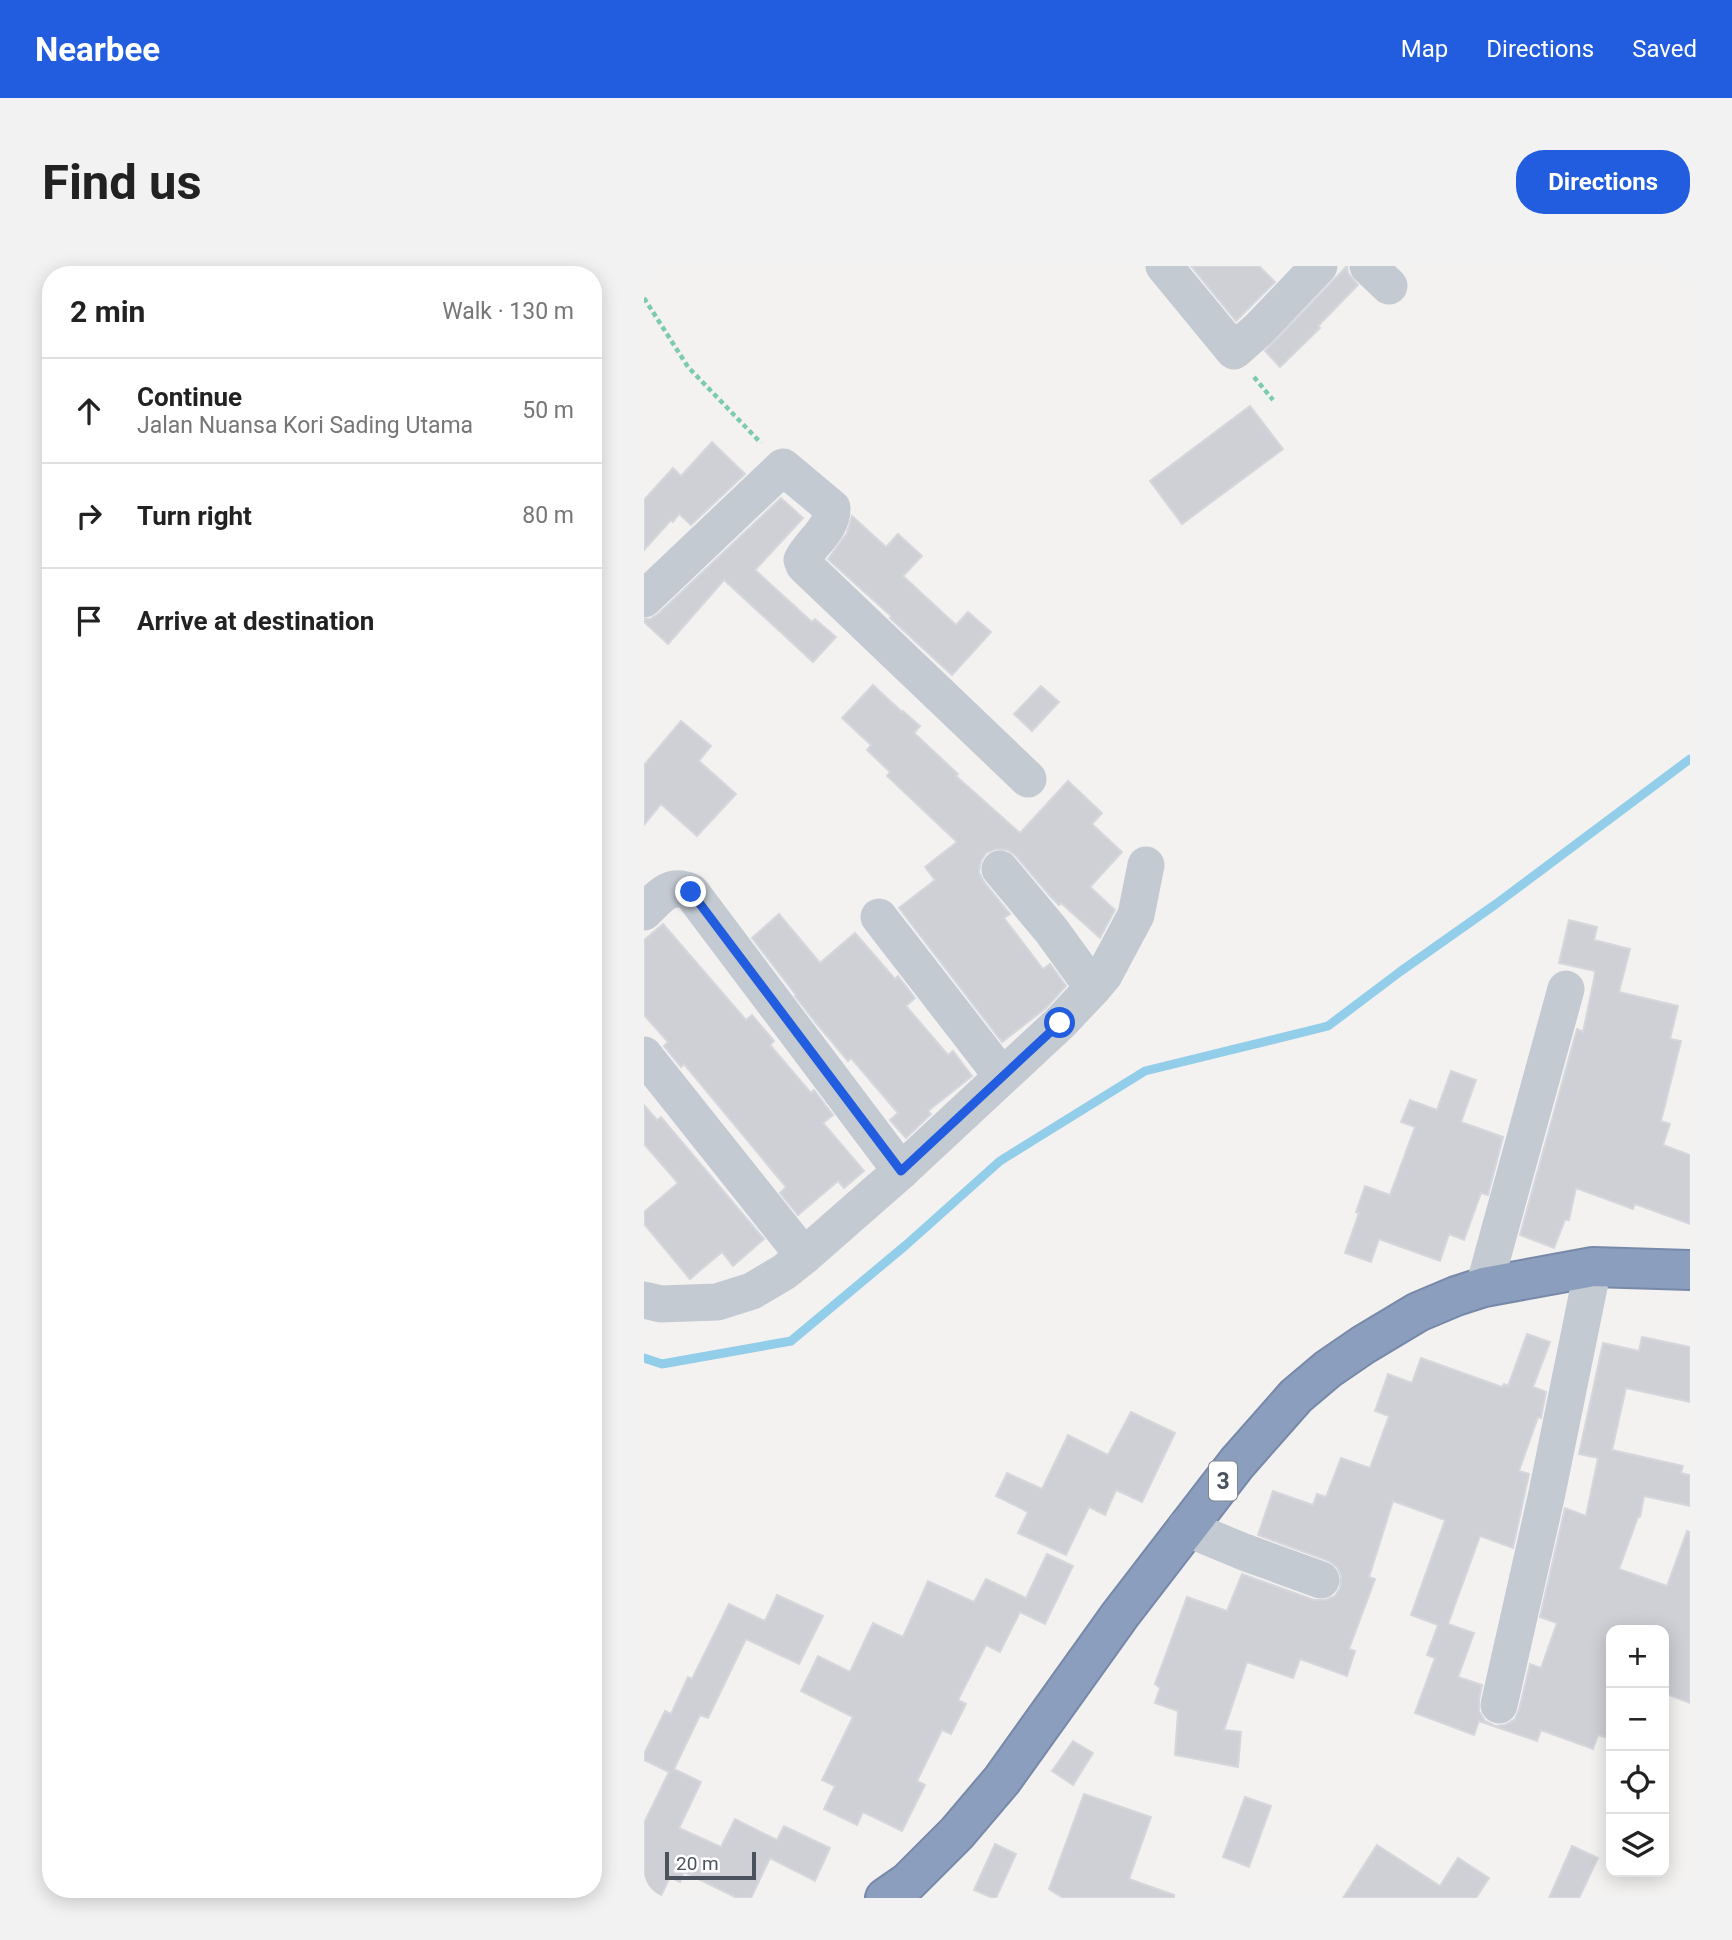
<!DOCTYPE html>
<html lang="en">
<head>
<meta charset="utf-8">
<style>
  body { margin:0; font-family:Roboto,sans-serif; background:#f2f2f2; color:#222 }
  .controls { position:absolute; right:21px; bottom:21px; display:grid; overflow:hidden; border-radius:14px; box-shadow:0 4px 18px #0003 }
  .controls button { width:63px; height:63px; display:grid; place-items:center; padding:0; border:0; border-bottom:2px solid #e0e0e0; background:#fff; color:#222; font:35px sans-serif }
  .scale { position:absolute; left:21px; bottom:18px; width:91px; box-sizing:border-box; padding-left:7px; border:4px solid #4a525e; border-top:0; font-size:19px; line-height:24px; white-space:nowrap; color:#4a525e; -webkit-text-stroke:5px #fff; paint-order:stroke }
  .stop { position:absolute; width:21px; height:21px; margin:-16px; border:5px solid #215dde; border-radius:50%; background:#fff }
  .stop.end { background:#215dde; border-color:#fff; box-shadow:0 2px 7px #0008 }
  .list { margin:0; padding:0; list-style:none }
  h2 { display:flex; justify-content:space-between; align-items:center; height:91px; margin:0; padding:0 28px; font-size:30px }
  h2 small { font-size:23px; font-weight:400; color:#767676 }
  .list li { display:grid; grid-template-columns:46px 1fr auto; gap:21px; align-items:center; box-sizing:border-box; height:105px; padding:0 28px; border-top:2px solid #e0e0e0 }
  .list b { display:block; font-size:26px; white-space:nowrap }
  .list p { margin:0; font-size:23px; white-space:nowrap; color:#767676 }
  .list em { font-size:23px; font-style:normal; color:#767676 }
  .icon { flex:none; width:38px; height:38px; fill:none; stroke:currentColor; stroke-width:2; stroke-linecap:round; stroke-linejoin:round }
  .map { position:relative; flex:none; width:1046px; height:1632px; overflow:hidden; border-radius:28px }
  header { display:flex; align-items:center; gap:42px; box-sizing:border-box; height:98px; padding:0 35px; background:#215dde; color:#fff }
  header strong { font-size:33px }
  nav { display:flex; gap:38px; margin-inline-start:auto; font-size:24px }
  .intro { display:flex; align-items:center; justify-content:space-between; box-sizing:border-box; height:168px; padding:0 42px }
  h1 { margin:0; font-size:49px }
  .button { padding:18px 32px; border-radius:28px; background:#215dde; color:#fff; font-size:24px; font-weight:700 }
  main { display:flex; gap:42px; padding:0 42px }
  aside { flex:1; background:#fff; border-radius:28px; box-shadow:0 4px 18px #0003 }
  .map>svg:first-child { display:block }
</style>
</head>
<body>
<header>
<strong>Nearbee</strong>
<nav><a>Map</a><a>Directions</a><a>Saved</a></nav>
</header>
<div class="intro"><h1>Find us</h1><a class="button">Directions</a></div>
<main>
<aside>
<h2>2 min<small>Walk · 130 m</small></h2>
<ul class="list">
<li><svg class="icon" aria-label="ahead" viewBox="0 0 24 24"><path d="M12 20V5M6 11l6-6 6 6"/></svg><div><b>Continue</b><p>Jalan Nuansa Kori Sading Utama</p></div><em>50 m</em></li>
<li><svg class="icon" aria-label="right" viewBox="0 0 24 24"><path d="M7 20v-9h11M14 6l5 5-5 5"/></svg><div><b>Turn right</b></div><em>80 m</em></li>
<li><svg class="icon" aria-label="arrive" viewBox="0 0 24 24"><path d="M6 21V4h12l-3 4 3 4H6"/></svg><div><b>Arrive at destination</b></div></li>
</ul>
</aside>
<div class="map">
<svg width="1046" height="1632" viewBox="0 0 1046 1632">
  <rect width="100%" height="100%" fill="#f4f2f1"/>
  <g fill="none" stroke-linecap="round" stroke-linejoin="round">
    <!-- stream -->
    <path stroke="#92cde9" stroke-width="9" d="M0 1092 18 1098 147 1075 262 979 356 895 501 805 684 760 757 705 852 638 1046 493"/>
  </g>
  <!-- building -->
  <g fill="#cfd0d5" stroke="#d6d7dc" stroke-width="2">
    <path d="M547 0H615L631 16 592 55Z"/>
    <path d="M703 0 704 7 714 19 674 60 676 62 636 101 621 85Z"/>
    <path d="M606 140 639 183 538 258 506 215Z"/>
    <path d="M68 176 101 208 47 259 35 248 29 256 27 254 0 284V234L29 202 37 210Z"/>
    <path d="M137 232 159 252 111 304 168 356 171 353 192 371 169 396 80 314 24 378 0 356V353H6L14 348Z"/>
    <path d="M208 250 242 281 254 268 278 290 259 310 312 359 324 346 347 366 308 409 246 352 247 350 184 293 203 267Z"/>
    <path d="M229 419 258 446 259 445 276 460 270 467 314 508 312 510 376 567 424 515 458 547 448 558 478 586 446 621 471 644 456 672 417 637 415 639 406 630 372 590 364 584 352 583 342 587 337 595 335 606 340 616 366 648 360 652 399 703 406 698 422 720 402 742 358 776 255 642 291 614 281 601 313 576 243 510 246 506 223 484 227 479 198 452Z"/>
    <path d="M397 420 415 436 388 465 370 448Z"/>
    <path d="M37 455 67 480 55 495 92 528 53 570 17 538 0 559V499Z"/>
    <path d="M135 648 176 697 211 667 251 713 254 710 271 732 262 740 304 789 309 785 328 810 284 845 287 848 262 872 246 854 254 847 207 792 204 795 172 757 151 730 152 729 108 672Z"/>
    <path d="M925 654 953 661 950 674 986 683 975 726 1034 740 1026 773 1037 775 1017 855 1026 858 1019 879 1046 889V958L991 938 989 943 932 922 925 954H921L910 982 876 969 933 763 939 766 950 713 951 705 915 697Z"/>
    <path d="M19 658 102 754 108 749 130 775 126 779 167 827 170 824 189 849 179 857 220 905 200 922 194 915 154 949 136 927 142 921 40 798 37 801 20 780 24 776 0 749V674Z"/>
    <path d="M807 805 832 814 817 856 859 871 844 929 837 927 820 974 805 968 796 995 735 973 727 996 701 987 715 947 712 946 721 920 746 929 771 861 757 856 766 834 793 844Z"/>
    <path d="M0 839 13 854 17 851 120 973 89 1000 78 986 46 1013 0 958V946L34 917 0 878Z"/>
    <path d="M883 1068 906 1076 889 1121 902 1126 897 1152 894 1151 875 1205 885 1208 869 1282 836 1270 804 1358 830 1367 814 1411 838 1419 835 1434V1445L841 1455 851 1460 861 1459 871 1453 875 1444 886 1398 897 1402 913 1357 896 1351 921 1242 942 1250 954 1192 935 1188 959 1077 995 1085 998 1071 1046 1081V1136L982 1122 968 1184 1039 1200 1037 1207 1046 1209V1240L1000 1230 996 1251H994L975 1303 1023 1320 1043 1265 1046 1266V1437L1020 1427V1364H967V1473L954 1469 949 1483 897 1464 893 1475 835 1455 830 1469 771 1447 791 1392 783 1389 794 1359 767 1349 801 1254 749 1235 725 1311 731 1313 705 1383 711 1385 703 1410 656 1393 649 1412 603 1396 580 1464 597 1466 594 1501 531 1489 534 1445 511 1437 516 1422 511 1418 543 1331 583 1345 598 1308 670 1334H681L691 1330 696 1322 697 1310 693 1301 685 1295 614 1269 629 1225 669 1239 673 1228 682 1231 697 1192 726 1202 745 1150 731 1145 744 1108 768 1117 777 1092 858 1121 860 1118 864 1120Z"/>
    <path d="M487 1146 531 1167 498 1236 472 1224 461 1249 445 1241 422 1289 374 1267 384 1246 352 1230 363 1207 398 1223 424 1169 464 1189Z"/>
    <path d="M403 1288 429 1300 401 1358 376 1346 356 1386 342 1379 314 1434 322 1438 307 1468 298 1464 273 1515 281 1519 258 1565 219 1546 213 1559 180 1543 191 1520 178 1514 209 1451 157 1425 174 1390 206 1406 229 1357 259 1371 284 1315 330 1336 342 1313 382 1332Z"/>
    <path d="M133 1329 179 1350 155 1398 102 1373 64 1452 56 1449 30 1503 57 1516 35 1562 77 1581 91 1553 133 1574 140 1560 186 1582 171 1615 126 1592 107 1632H93L40 1606 36 1616 26 1611 16 1632H0V1557L25 1506 0 1494V1488L21 1445 27 1448 44 1411 48 1413 85 1338 121 1355Z"/>
    <path d="M429 1475 449 1487 429 1519 408 1505Z"/>
    <path d="M440 1528 507 1551 485 1613 530 1629V1632H419L405 1623Z"/>
    <path d="M601 1531 627 1540 605 1601 579 1591Z"/>
    <path d="M351 1578 372 1588 352 1632H349L330 1624Z"/>
    <path d="M733 1579 796 1620 814 1592 845 1612 832 1632H699Z"/>
    <path d="M928 1580 954 1592 935 1632H905Z"/>
  </g>
  <g fill="none" stroke-linecap="round" stroke-linejoin="round">
    <defs>
      <path id="highway" d="M241 1632 264 1616 313 1567 358 1514 476 1349 593 1197 652 1130 684 1103 719 1079 774 1046 812 1030 840 1021 949 1001 1046 1004"/>
    </defs>
    <!-- highway casing -->
    <use href="#highway" stroke="#7789a9" stroke-width="42"/>
    <!-- path -->
    <g stroke="#7ccbad" stroke-width="4.5" stroke-dasharray="5 3.5" stroke-linecap="butt">
      <path d="M0 32 44 101 117 177"/>
      <path d="M610 111 629 134"/>
    </g>
    <!-- minor -->
    <g stroke="#c3cad2" stroke-width="37">
      <path d="M520 0 590 85 615 63 675 0"/>
      <path d="M724 0 745 20"/>
      <path d="M0 333 139 201 188 242C189 263 167 276 158 294L160 299 384 513"/>
      <path d="M356 603 407 664 449 722"/>
      <path d="M0 646C15 632 24 616 47 626L257 905"/>
      <path d="M235 651 358 810"/>
      <path d="M0 789 160 990"/>
      <path d="M840 1021 922 723"/>
      <path d="M0 1034 17 1038 73 1036 108 1025 140 1006 160 990 257 905 416 757 449 722 460 709 492 649 502 599"/>
      <path d="M542 1262 600 1286 677 1314"/>
      <path d="M855 1439 903 1227 949 1001"/>
    </g>
    <!-- highway -->
    <use href="#highway" stroke="#8c9ebd" stroke-width="38"/>
  </g>
  <g fill="none" stroke-linecap="round" stroke-linejoin="round">
    <!-- route -->
    <path stroke="#215dde" stroke-width="9" d="M47 626 257 905 416 757"/>
  </g>
  <g text-anchor="middle" dominant-baseline="central" stroke-width="5" stroke-linejoin="round" paint-order="stroke">
    <!-- shield labels -->
    <rect fill="#fff" stroke="#80868e" stroke-width="2" x="565" y="1195.5" width="28" height="39" rx="5"/>
    <g font-size="23" font-weight="bold" fill="#4a525e">
      <text x="579" y="1215">3</text>
    </g>
  </g>
</svg>
<div class="controls">
<button>+</button>
<button>−</button>
<button><svg class="icon" aria-label="locate" viewBox="0 0 24 24"><circle cx="12" cy="12" r="6"/><path d="M12 2v4M12 18v4M2 12h4M18 12h4"/></svg></button>
<button><svg class="icon" aria-label="layers" viewBox="0 0 24 24"><path d="M12 4l9 5-9 5-9-5zM3 14l9 5 9-5"/></svg></button>
</div>
<div class="scale">20 m</div>
<div class="stop" style="left:416px;top:757px"></div>
<div class="stop end" style="left:47px;top:626px"></div>
</div>
</main>
</body>
</html>
